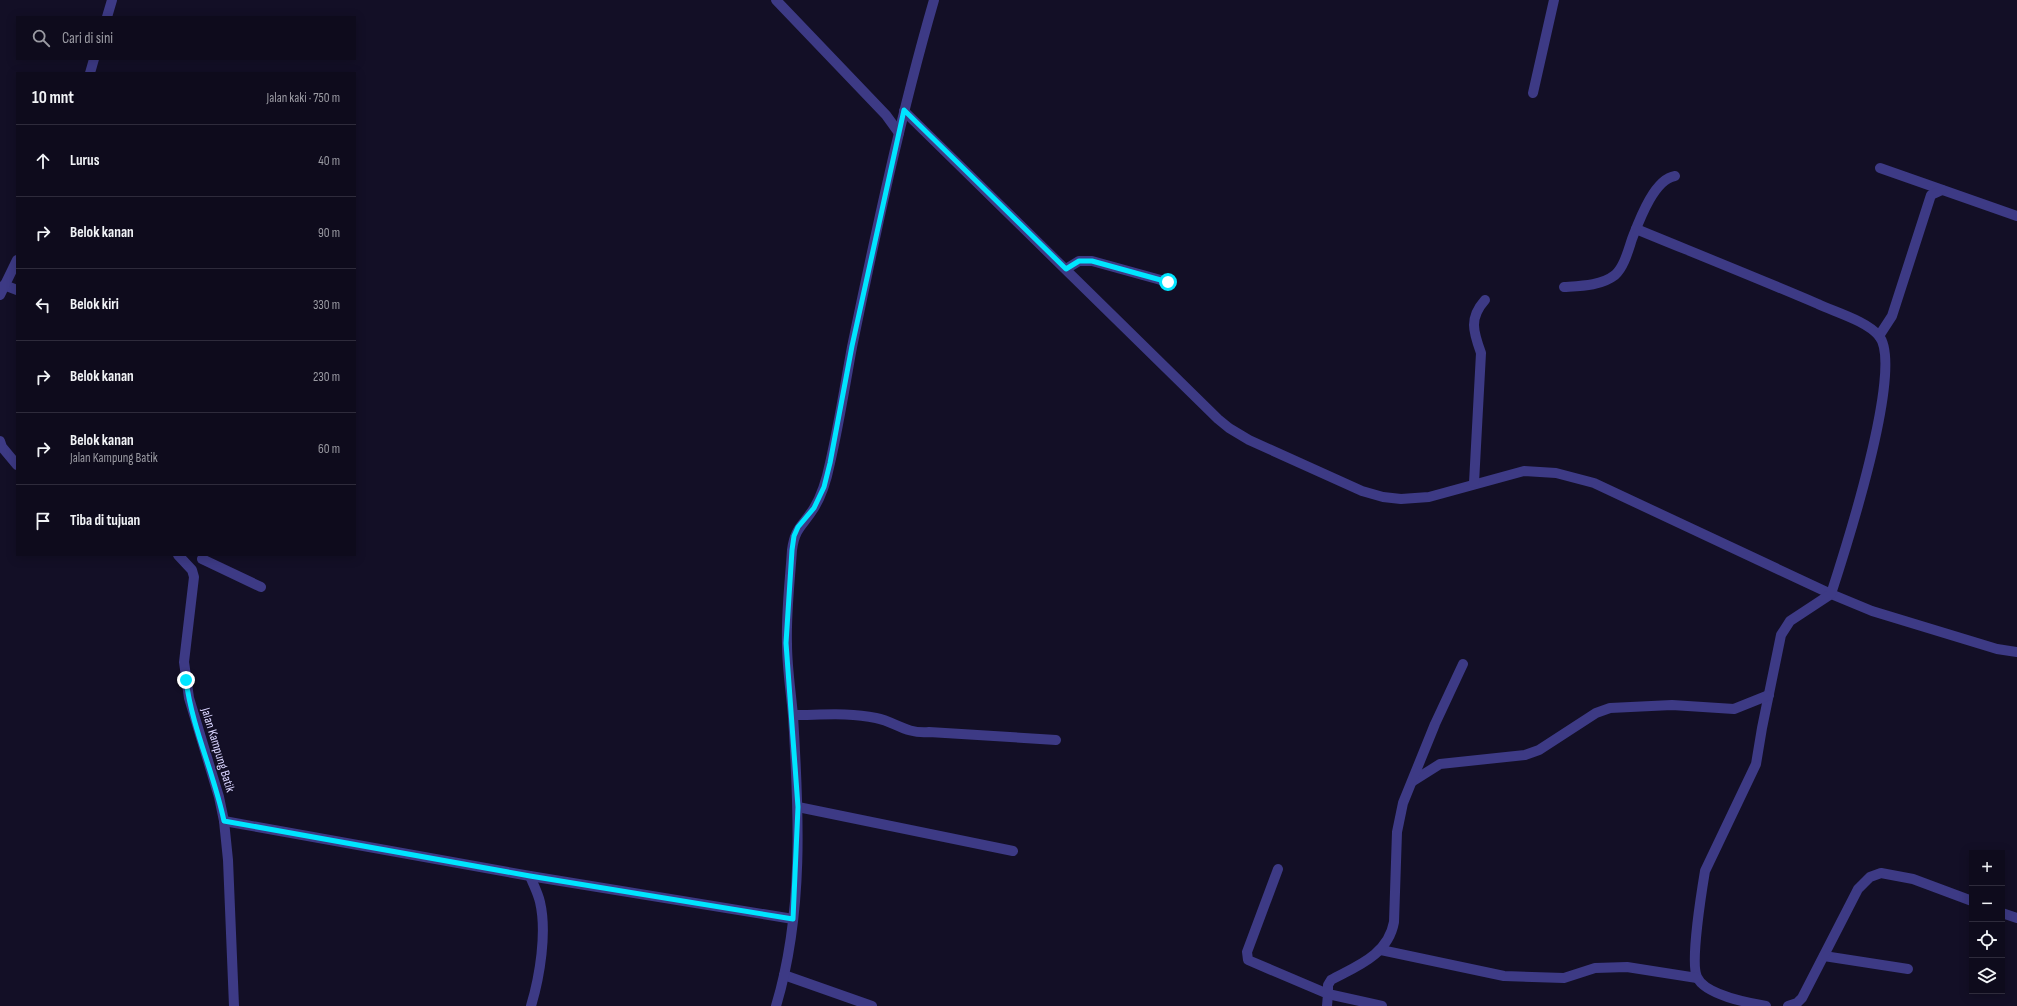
<!DOCTYPE html>
<html lang="id">
<head>
<meta charset="utf-8">
<style>
  body { margin:0; font-family:"Sofia Sans Condensed",sans-serif; background:#171425; color:#f1f3f6 }
  .controls { position:absolute; right:12px; bottom:12px; display:grid; overflow:hidden; border-radius:0px; box-shadow:0 2px 10px #0003 }
  .controls button { width:36px; height:36px; display:grid; place-items:center; padding:0; border:0; border-bottom:1px solid #2e2b3b; background:#0e0b1c; color:#f1f3f6; font:20px sans-serif }
  .stop { position:absolute; width:12px; height:12px; margin:-9px; border:3px solid #00e5ff; border-radius:50%; background:#fff }
  .stop.end { background:#00e5ff; border-color:#fff; box-shadow:0 1px 4px #0008 }
  .list { margin:0; padding:0; list-style:none }
  h2 { display:flex; justify-content:space-between; align-items:center; height:52px; margin:0; padding:0 16px; font-size:17px }
  h2 small { font-size:13px; font-weight:400; color:#9b9ba3 }
  .list li { display:grid; grid-template-columns:26px 1fr auto; gap:12px; align-items:center; box-sizing:border-box; height:72px; padding:0 16px; border-top:1px solid #2e2b3b }
  .list b { display:block; font-size:15px; white-space:nowrap }
  .list p { margin:0; font-size:13px; white-space:nowrap; color:#9b9ba3 }
  .list em { font-size:13px; font-style:normal; color:#9b9ba3 }
  .icon { flex:none; width:22px; height:22px; fill:none; stroke:currentColor; stroke-width:2; stroke-linecap:round; stroke-linejoin:round }
  .map { position:relative; flex:none; width:2017px; height:1006px; overflow:hidden }
  .search { position:absolute; background:#0e0b1c; box-shadow:0 2px 10px #0003; left:16px; top:16px; width:340px; height:44px; display:flex; align-items:center; gap:10px; box-sizing:border-box; padding:0 14px; border-radius:0px; color:#9b9ba3; font-size:15px }
  .panel { position:absolute; background:#0e0b1c; box-shadow:0 2px 10px #0003; left:16px; top:72px; width:340px; height:484px; border-radius:0px }
  .map>svg:first-child { display:block }
</style>
</head>
<body>
<div class="map">
<svg width="2017" height="1006" viewBox="0 0 2017 1006">
  <rect width="100%" height="100%" fill="#130f26"/>
  <g fill="none" stroke-linecap="round" stroke-linejoin="round">
    <!-- minor -->
    <g stroke="#3d3a85" stroke-width="10">
      <path d="M776 0 886 115 899 133"/>
      <path d="M1533 93 1554 0"/>
      <path d="M904 111 1218 419 1229 428 1249 440 1362 491 1383 497 1401 499 1429 497 1524 471 1556 473 1594 483 1831 594 1872 611 1997 649 2017 652"/>
      <path d="M1880 168 2017 216"/>
      <path d="M1636 229C1697 254 1757 278 1818 304 1835 312 1867 321 1879 336 1905 366 1844 554 1831 594L1790 621 1781 635 1762 728 1756 764 1705 871C1702 889 1690 963 1697 977 1705 995 1749 1003 1766 1006"/>
      <path d="M1066 269 1079 261H1092L1168 282"/>
      <path d="M4 285 17 290"/>
      <path d="M1564 287C1580 286 1601 286 1615 275 1624 267 1628 251 1632 239 1639 221 1654 179 1675 176"/>
      <path d="M1879 336 1892 316 1931 195 1942 190"/>
      <path d="M1474 483 1481 353C1473 331 1469 318 1485 300"/>
      <path d="M202 559 261 587"/>
      <path d="M793 715C820 715 849 712 876 718 896 722 905 734 929 732L1056 740"/>
      <path d="M1413 781 1440 764 1525 755 1539 750 1596 713 1610 708 1672 705 1734 709 1769 695"/>
      <path d="M798 807 1013 851"/>
      <path d="M224 821 530 876 793 919"/>
      <path d="M1278 869 1247 952 1248 960 1328 994 1327 1006"/>
      <path d="M530 876C533 884 538 893 540 902 547 932 540 976 531 1006"/>
      <path d="M2002 913 2017 918"/>
      <path d="M1381 950 1504 976 1564 978 1595 968 1627 967 1697 978"/>
      <path d="M1824 956 1908 969"/>
      <path d="M784 975 872 1006"/>
      <path d="M776 1006C804 913 799 812 793 716 791 692 787 668 787 644 786 612 790 581 792 550 795 527 803 526 814 508 822 495 827 478 830 463 839 424 845 385 852 347 876 231 901 114 934 0"/>
      <path d="M1382 1006 1328 994V985L1331 980C1357 966 1388 955 1394 922L1397 832 1403 803 1435 724 1463 664"/>
      <path d="M1788 1006 1797 1003 1802 998 1858 889 1870 877 1881 873 1913 879 1972 901"/>
    </g>
    <!-- tertiary -->
    <g stroke="#3d3a85" stroke-width="10">
      <path d="M107 17 112 0"/>
      <path d="M90 73 94 59"/>
      <path d="M0 295 17 260"/>
      <path d="M0 441 2 447 17 465"/>
      <path d="M178 555 192 570 194 577 184 662 189 698 219 797 224 821 228 860 234 1006"/>
    </g>
  </g>
  <g fill="none" stroke-linecap="round" stroke-linejoin="round">
    <!-- route -->
    <path stroke="#00e5ff" stroke-width="5" d="M186 680C192 728 214 773 224 821L530 876 793 919 798 807 786 643 792 550 794 536 798 527 814 508 824 487 830 463 852 346 904 110 1066 269 1079 261H1092L1168 282"/>
  </g>
  <g text-anchor="middle" dominant-baseline="central" stroke-width="3" stroke-linejoin="round" paint-order="stroke">
    <!-- street labels -->
    <g font-size="13" fill="#d9d4ff" stroke="#130f26">
      <text transform="translate(218 750) rotate(73)">Jalan Kampung Batik</text>
    </g>
  </g>
</svg>
<div class="controls">
<button>+</button>
<button>−</button>
<button><svg class="icon" aria-label="locate" viewBox="0 0 24 24"><circle cx="12" cy="12" r="6"/><path d="M12 2v4M12 18v4M2 12h4M18 12h4"/></svg></button>
<button><svg class="icon" aria-label="layers" viewBox="0 0 24 24"><path d="M12 4l9 5-9 5-9-5zM3 14l9 5 9-5"/></svg></button>
</div>
<div class="stop" style="left:1168px;top:282px"></div>
<div class="stop end" style="left:186px;top:680px"></div>
<div class="search"><svg class="icon" aria-label="search" viewBox="0 0 24 24"><circle cx="10" cy="10" r="6"/><path d="M15 15l6 6"/></svg>Cari di sini</div>
<section class="panel">
<h2>10 mnt<small>Jalan kaki · 750 m</small></h2>
<ul class="list">
<li><svg class="icon" aria-label="ahead" viewBox="0 0 24 24"><path d="M12 20V5M6 11l6-6 6 6"/></svg><div><b>Lurus</b></div><em>40 m</em></li>
<li><svg class="icon" aria-label="right" viewBox="0 0 24 24"><path d="M7 20v-9h11M14 6l5 5-5 5"/></svg><div><b>Belok kanan</b></div><em>90 m</em></li>
<li><svg class="icon" aria-label="left" viewBox="0 0 24 24"><path d="M17 20v-9H6M10 6l-5 5 5 5"/></svg><div><b>Belok kiri</b></div><em>330 m</em></li>
<li><svg class="icon" aria-label="right" viewBox="0 0 24 24"><path d="M7 20v-9h11M14 6l5 5-5 5"/></svg><div><b>Belok kanan</b></div><em>230 m</em></li>
<li><svg class="icon" aria-label="right" viewBox="0 0 24 24"><path d="M7 20v-9h11M14 6l5 5-5 5"/></svg><div><b>Belok kanan</b><p>Jalan Kampung Batik</p></div><em>60 m</em></li>
<li><svg class="icon" aria-label="arrive" viewBox="0 0 24 24"><path d="M6 21V4h12l-3 4 3 4H6"/></svg><div><b>Tiba di tujuan</b></div></li>
</ul>
</section>
</div>
</body>
</html>
